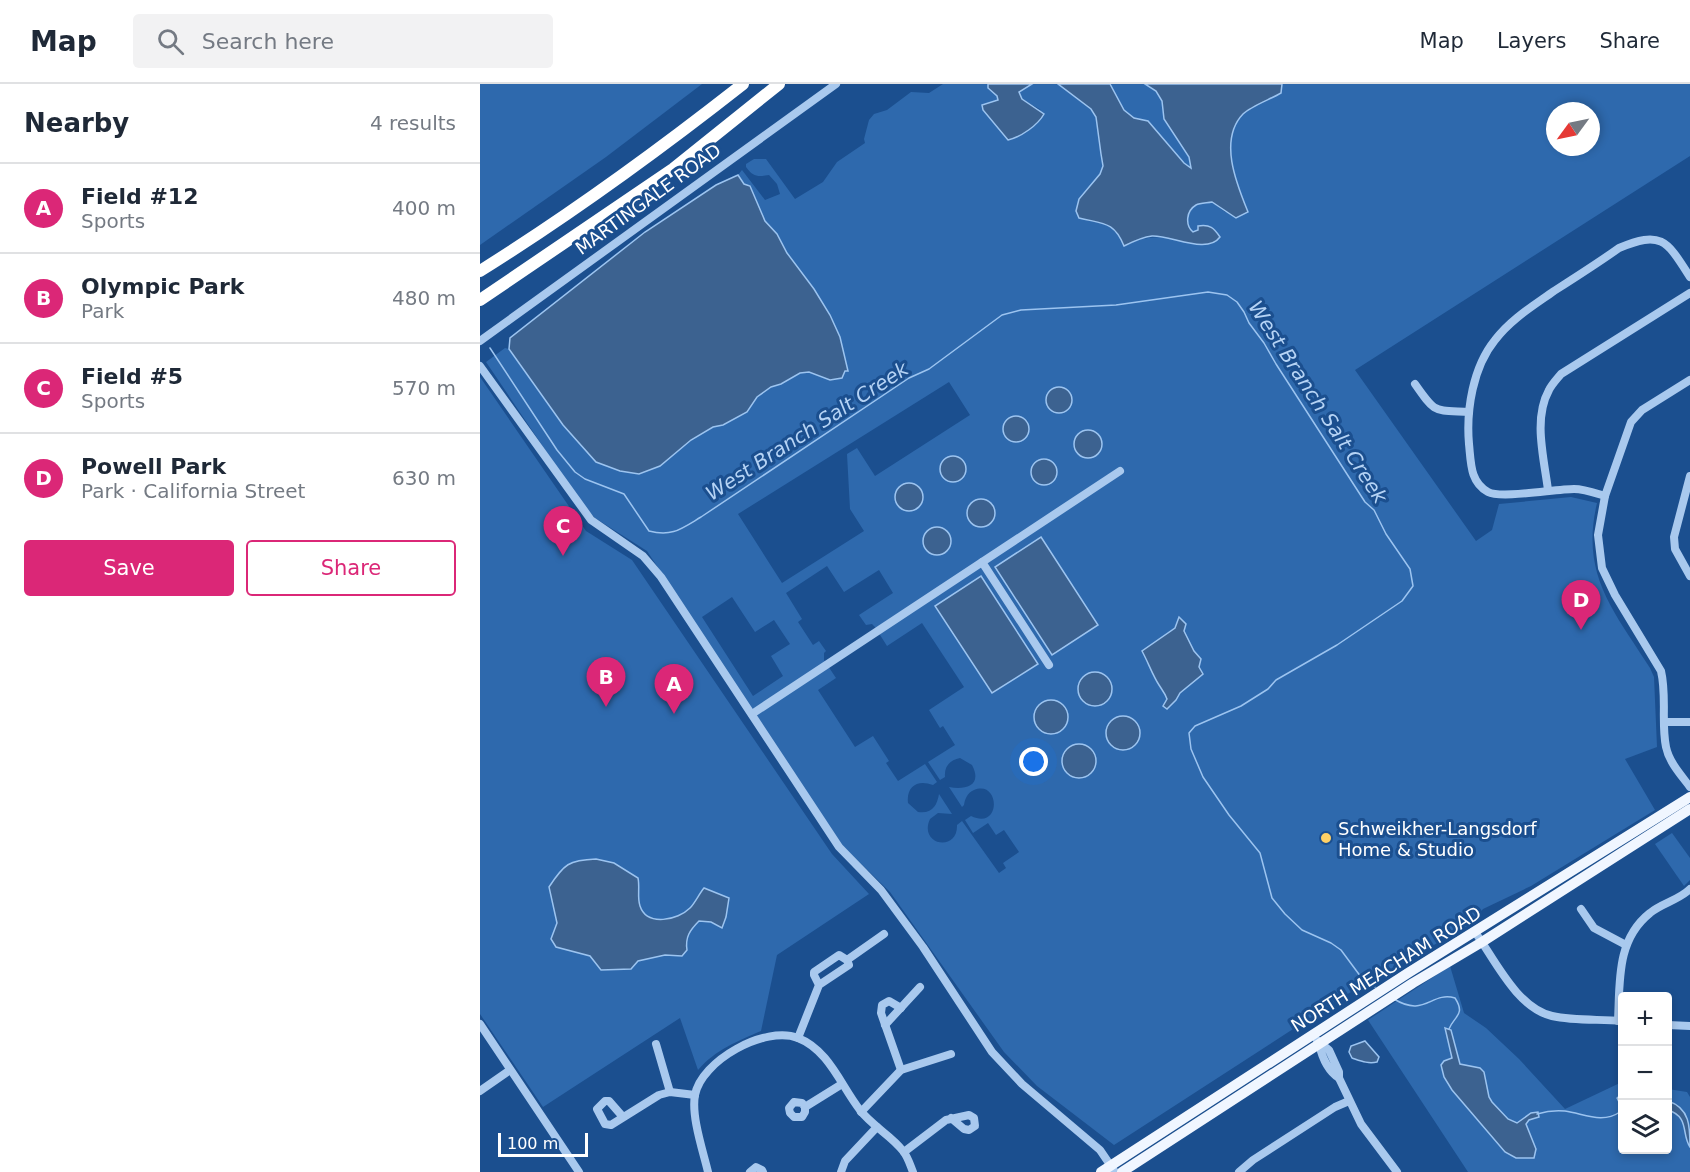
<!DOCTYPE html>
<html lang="en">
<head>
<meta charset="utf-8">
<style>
  body { margin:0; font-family:"DejaVu Sans",sans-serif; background:#f2f2f3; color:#1f2937 }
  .controls { position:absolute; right:18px; bottom:18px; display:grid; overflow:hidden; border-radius:6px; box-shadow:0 3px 9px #0003 }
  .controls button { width:54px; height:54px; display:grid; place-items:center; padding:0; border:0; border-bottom:2px solid #e0e1e3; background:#fff; color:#1f2937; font:30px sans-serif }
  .compass { position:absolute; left:1066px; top:18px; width:54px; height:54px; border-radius:50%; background:#fff; box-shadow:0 3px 9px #0003; rotate:237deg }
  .scale { position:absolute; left:18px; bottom:15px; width:90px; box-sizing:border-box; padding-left:6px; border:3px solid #fff; border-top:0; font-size:16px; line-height:21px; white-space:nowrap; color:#fff; -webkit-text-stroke:4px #1b4f8f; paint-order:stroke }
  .you { position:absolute; left:554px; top:678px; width:21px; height:21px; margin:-15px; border:4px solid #fff; border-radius:50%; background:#1a73e8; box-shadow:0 0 0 9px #1a73e833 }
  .badge { display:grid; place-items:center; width:39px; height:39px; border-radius:50%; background:#db2777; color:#fff; font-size:20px; font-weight:700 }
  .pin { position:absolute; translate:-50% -50px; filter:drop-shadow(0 2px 3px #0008) }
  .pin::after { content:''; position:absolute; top:32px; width:21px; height:18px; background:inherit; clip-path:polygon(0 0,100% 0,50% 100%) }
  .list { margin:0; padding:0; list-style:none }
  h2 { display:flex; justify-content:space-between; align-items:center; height:78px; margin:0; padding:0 24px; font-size:26px }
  h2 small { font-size:20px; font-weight:400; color:#747a83 }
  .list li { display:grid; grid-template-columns:39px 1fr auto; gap:18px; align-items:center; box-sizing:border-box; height:90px; padding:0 24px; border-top:2px solid #e0e1e3 }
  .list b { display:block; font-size:22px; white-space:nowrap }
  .list p { margin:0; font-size:20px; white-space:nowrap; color:#747a83 }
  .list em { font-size:20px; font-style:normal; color:#747a83 }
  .actions { display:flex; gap:12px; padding:18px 24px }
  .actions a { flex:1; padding:14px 0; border:2px solid #db2777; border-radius:6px; text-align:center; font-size:21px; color:#db2777 }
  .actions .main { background:#db2777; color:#fff }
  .icon { flex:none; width:33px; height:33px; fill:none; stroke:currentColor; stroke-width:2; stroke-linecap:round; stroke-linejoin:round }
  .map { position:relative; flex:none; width:1210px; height:1088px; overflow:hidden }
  header { display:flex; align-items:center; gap:36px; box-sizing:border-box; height:84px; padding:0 30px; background:#fff; border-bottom:2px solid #e0e1e3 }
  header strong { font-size:28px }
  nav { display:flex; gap:33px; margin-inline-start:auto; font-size:21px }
  .search { width:420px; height:54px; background:#f2f2f3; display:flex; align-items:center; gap:15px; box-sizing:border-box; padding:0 21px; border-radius:6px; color:#747a83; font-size:22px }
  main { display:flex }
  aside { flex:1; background:#fff }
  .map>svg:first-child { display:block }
</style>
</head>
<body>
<header>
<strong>Map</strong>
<div class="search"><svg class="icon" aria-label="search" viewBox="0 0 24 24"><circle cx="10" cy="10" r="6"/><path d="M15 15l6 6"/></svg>Search here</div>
<nav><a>Map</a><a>Layers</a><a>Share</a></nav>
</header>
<main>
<aside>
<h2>Nearby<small>4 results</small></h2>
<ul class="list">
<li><span class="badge">A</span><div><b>Field #12</b><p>Sports</p></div><em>400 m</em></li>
<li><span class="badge">B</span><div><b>Olympic Park</b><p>Park</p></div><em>480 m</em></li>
<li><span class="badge">C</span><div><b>Field #5</b><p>Sports</p></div><em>570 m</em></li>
<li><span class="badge">D</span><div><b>Powell Park</b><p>Park · California Street</p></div><em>630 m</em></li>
</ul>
<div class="actions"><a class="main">Save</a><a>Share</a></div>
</aside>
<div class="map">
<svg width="1210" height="1088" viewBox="0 0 1210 1088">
  <rect width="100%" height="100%" fill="#1b4f8f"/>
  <!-- green -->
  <g fill="#2e69ad" fill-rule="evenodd">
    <path d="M0 0H222L126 73 0 161Z"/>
    <path d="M463 0H508V5L517 12 518 16 561 26 542 15 539 8 552 0H578L611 25 616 33 623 82 620 90 599 115V134C623 140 634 137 645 162 665 151 686 151 707 159L718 146 713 148C705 140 706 127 716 121 720 119 727 119 732 118L745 128 768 129C758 100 737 57 763 30 771 23 791 15 800 9L802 0H1210V72L875 286 996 457 1012 446 1019 420 1091 413 1117 419C1100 491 1134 527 1170 584L1174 593 1177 663 1145 675 1175 726 1051 802 1003 825 989 841 864 912 634 1061 557 1002 524 968 410 808 362 761 167 467 115 434 99 416 6 278 25 264 29 265 83 341 116 378 159 390 180 382 211 356 233 343 243 341 267 328 277 313 291 303 301 300 320 289 329 288 350 296 367 286 360 253 350 231 334 205 307 169 297 150 285 137 270 102 264 100 258 91 262 86 285 116 300 110 297 100 289 91C278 93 273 93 266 83V80L274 75H286L315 115 343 98 357 78 385 59 384 55 389 36 394 30 407 26 431 8 449 9ZM1075 27H1111V63H1075ZM469 298 490 331 395 392 377 364 367 370 370 425 384 447 302 499 258 430ZM531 332H540L548 337 542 357 533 358 526 353 523 341ZM597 351 622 365 616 372 594 360ZM565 374 575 396C568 402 561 402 554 397L557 376ZM347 482 364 508 399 486 413 509 379 531 386 541 392 540 395 543 407 562 442 539 484 603 449 626 460 644 463 642 475 661 448 678 460 696 465 693C464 682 470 676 480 674L492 681C503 702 485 706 469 703L482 723 484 721C485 715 487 709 494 706 520 695 522 747 491 732L485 736 493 749 508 739 516 751 524 746 539 768 523 779 526 784 519 789 482 737 477 741C478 769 438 761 450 735L458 729 472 730 459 710C457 721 453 730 438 728L428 719C426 702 438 695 453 701L457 698 445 680 418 697 406 679 409 677 393 652 375 663 338 606 356 594 344 576V569L346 567 339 557 333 561 318 538 322 535 306 509ZM252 513 275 548 294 536 310 560 291 572 303 592 273 612 222 533ZM654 636C670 653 649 675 631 661ZM605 661 614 668 616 678 603 694 592 692Z"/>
    <path d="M630 0H665L676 7 682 17 684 35 709 73 712 85 704 79 668 37 654 34 644 26Z"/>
    <path d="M0 293 106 447 152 476 352 770 389 810 297 871 281 947C258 957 235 966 218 986L200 934 63 1023 0 930Z"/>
    <path d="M1192 749 1210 774V796L1204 802 1175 760Z"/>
    <path d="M970 882 984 929 1006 944 1039 975 1085 1025 1142 998V1066H1188V1005L1207 1008 1210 1013V1088H988L888 936Z"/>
  </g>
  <!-- water -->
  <g fill="#3c6290" stroke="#9cc4f0" stroke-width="1.5">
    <path d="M508 0H552L539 8 542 15 564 30C558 41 541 53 528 56L503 26 502 21 518 16 517 12 508 4Z"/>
    <path d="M578 0H630L644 26 654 34 668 37 704 79 711 84 709 73 684 35 682 17 676 7 665 0H802L801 9C791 15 771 22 763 30 738 56 757 101 768 128L756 134 732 118C727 119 720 119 716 121 706 127 705 141 713 148L718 146V142C730 140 734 144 740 153 727 171 691 151 672 152 663 153 652 158 644 162 634 137 623 140 599 134L596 127 599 115 620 90 623 82 621 70 616 33 611 25Z"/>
    <path d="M258 91 264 100 270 102 285 137 297 150 307 169 334 205 350 231 360 253 368 287H365L362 294 350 296 329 288 320 289 301 300 291 303 277 313 267 328 243 341 233 343 211 356 180 382 159 390 140 387 116 378 83 341 29 265 30 254 165 148 236 101Z"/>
    <circle cx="579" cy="316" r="13"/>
    <circle cx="536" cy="345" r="13"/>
    <circle cx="608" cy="360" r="14"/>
    <circle cx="473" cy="385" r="13"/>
    <circle cx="564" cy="388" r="13"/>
    <circle cx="429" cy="413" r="14"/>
    <circle cx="501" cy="429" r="14"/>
    <circle cx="457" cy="457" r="14"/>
    <path d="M561 453 618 541 572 571 515 483Z"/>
    <path d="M501 492 558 580 512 609 455 522Z"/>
    <path d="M699 533 706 540 704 547 714 567 721 575 719 583 723 590 700 609 696 616 687 625 683 622 687 615C685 609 682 606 679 601 673 592 668 578 662 567L695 544Z"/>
    <circle cx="615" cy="605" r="17"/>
    <circle cx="571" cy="633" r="17"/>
    <circle cx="643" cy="649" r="17"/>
    <circle cx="599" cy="677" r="17"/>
    <path d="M116 775 134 779 158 794C160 803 157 813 160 822 167 843 198 836 210 824 215 819 219 810 224 804L249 814 246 833 242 844 231 838 219 837C210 846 205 853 207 866L202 872 185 871 158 877 151 885 121 886 110 872 76 863 71 855 77 839 69 803C84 780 89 776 116 775Z"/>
    <path d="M965 944 971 946 980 980 1000 984 1004 988 1009 1013 1012 1018 1028 1035 1037 1039 1051 1029 1058 1028 1059 1033 1049 1036 1046 1040 1056 1065 1054 1074H1036L1025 1068 972 1006 964 993 961 981 964 977 972 974Z"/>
    <path d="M885 957 899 973 897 978C888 980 881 977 872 974L869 968 871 962Z"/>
    <path d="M1188 1017C1210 1024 1210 1043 1210 1063 1201 1050 1210 1033 1188 1026Z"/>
  </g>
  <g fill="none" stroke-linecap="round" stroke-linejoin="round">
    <!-- stream -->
    <g stroke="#9cc4f0" stroke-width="1.5">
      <path d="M10 264 77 366 95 388 105 395 144 410 169 447C192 453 201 445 221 433L429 294 449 285 522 231 541 226 636 221 728 208 747 211 757 218 764 228 769 239 784 259 796 280 885 418 894 426 906 450 930 485 933 502 922 517 857 561 796 596 788 605 761 622 715 642 709 649 711 665 723 693 749 731 780 769 792 814 805 830 822 846 851 859 861 866 881 893 895 903"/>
      <path d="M914 915C945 934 951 907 975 914 986 931 974 932 969 945"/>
      <path d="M1057 1030C1067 1027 1075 1026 1085 1027 1105 1030 1122 1040 1140 1028V1020L1137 1014 1142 1010"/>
    </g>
    <!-- minor -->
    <g stroke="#a9c9ee" stroke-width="8">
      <path d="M0 257 356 0"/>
      <path d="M0 282 111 436 163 472 181 493 359 763 401 806 443 863 512 968 542 1000 620 1066 635 1088"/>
      <path d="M1210 296 1162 326 1151 338 1125 412 1118 451 1122 484 1135 511 1181 587C1187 612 1181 639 1186 663 1189 678 1201 691 1210 703"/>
      <path d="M935 300C956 330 953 326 989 328"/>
      <path d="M1210 392 1194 453 1195 465 1210 492"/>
      <path d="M1068 406C1064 374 1053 335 1069 306 1072 300 1077 295 1081 290L1210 209"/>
      <path d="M1125 412C1115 409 1104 405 1094 405 1075 405 1021 415 1008 408 990 398 991 379 989 360 986 326 993 283 1015 256 1031 235 1053 222 1074 207 1096 193 1118 179 1139 164 1182 146 1187 157 1210 193"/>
      <path d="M502 478 569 581"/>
      <path d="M272 630 640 387"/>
      <path d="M1185 638H1210"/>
      <path d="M1101 825 1114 844 1146 861"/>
      <path d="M995 848C1015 876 1037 924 1072 932 1095 937 1119 935 1142 937"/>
      <path d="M367 876 404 850"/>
      <path d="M1138 937C1140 898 1136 856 1170 829 1182 819 1199 816 1210 805"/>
      <path d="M0 940 99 1088"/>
      <path d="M405 941 440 903"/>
      <path d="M1188 941 1210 942"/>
      <path d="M318 954 339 901 369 881 367 876 359 871 334 888V891L339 901"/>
      <path d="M837 956 849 966 859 988V994C848 987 842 973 839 960"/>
      <path d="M176 960 190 1008"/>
      <path d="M421 986 401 929 402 921 409 917 421 924"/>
      <path d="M859 994 881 1040 917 1088"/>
      <path d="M0 1007 30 986"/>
      <path d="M325 1023 322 1019 314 1018 309 1024 310 1029 314 1033H322L325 1028V1023L362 1000"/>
      <path d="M381 1028 421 986 471 970"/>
      <path d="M143 1033 129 1017H125L117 1025 125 1040 131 1041 179 1011 190 1008 215 1011"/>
      <path d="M424 1068 466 1036 489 1031 494 1034 495 1042 489 1046 484 1045 471 1034"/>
      <path d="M228 1088C223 1067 211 1032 215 1011 221 977 285 941 318 954 349 966 361 1002 380 1026 392 1042 412 1052 423 1067 428 1073 430 1081 433 1088"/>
      <path d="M270 1088 276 1083 282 1086 283 1088"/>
      <path d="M361 1088 365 1077 397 1043"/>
      <path d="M759 1088 773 1076 855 1023 869 1017"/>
    </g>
    <!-- major -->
    <g stroke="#f0f6ff" stroke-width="10">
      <path d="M621 1088 928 889 1210 713"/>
      <path d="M642 1088 933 899 1002 858 1210 725"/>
    </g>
    <!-- highway -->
    <g stroke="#fff" stroke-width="12">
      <path d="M0 187C91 130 179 66 263 0"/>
      <path d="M0 216 193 85 299 0"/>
    </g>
  </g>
  <!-- markers -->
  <circle fill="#ffd166" stroke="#1b4f8f" stroke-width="2" cx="846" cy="754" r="6"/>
  <g text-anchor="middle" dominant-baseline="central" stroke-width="6" stroke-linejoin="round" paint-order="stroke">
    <!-- street labels -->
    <g font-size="18" fill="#fff" stroke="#1b4f8f">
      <text transform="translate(168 115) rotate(-36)">MARTINGALE ROAD</text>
      <text transform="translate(906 885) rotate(-32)">NORTH MEACHAM ROAD</text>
    </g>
    <!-- poi labels -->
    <g font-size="18" fill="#fff" stroke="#1b4f8f" text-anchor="start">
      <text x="858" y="744">Schweikher-Langsdorf<tspan x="858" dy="21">Home &amp; Studio</tspan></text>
    </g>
    <!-- water labels -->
    <g font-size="20" font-style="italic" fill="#b5d3f5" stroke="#1b4f8f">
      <text transform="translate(838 318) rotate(57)">West Branch Salt Creek</text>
      <text transform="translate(327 347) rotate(-33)">West Branch Salt Creek</text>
    </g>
  </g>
</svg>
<div class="controls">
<button>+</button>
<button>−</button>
<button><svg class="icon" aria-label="layers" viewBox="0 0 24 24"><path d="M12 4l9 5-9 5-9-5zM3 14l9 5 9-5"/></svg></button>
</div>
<svg class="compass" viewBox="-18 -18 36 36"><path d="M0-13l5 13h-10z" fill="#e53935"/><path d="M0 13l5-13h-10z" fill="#747a83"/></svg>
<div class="scale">100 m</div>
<div class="you"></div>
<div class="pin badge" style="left:194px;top:630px">A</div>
<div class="pin badge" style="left:126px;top:623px">B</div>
<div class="pin badge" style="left:83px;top:472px">C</div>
<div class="pin badge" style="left:1101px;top:546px">D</div>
</div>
</main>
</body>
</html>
